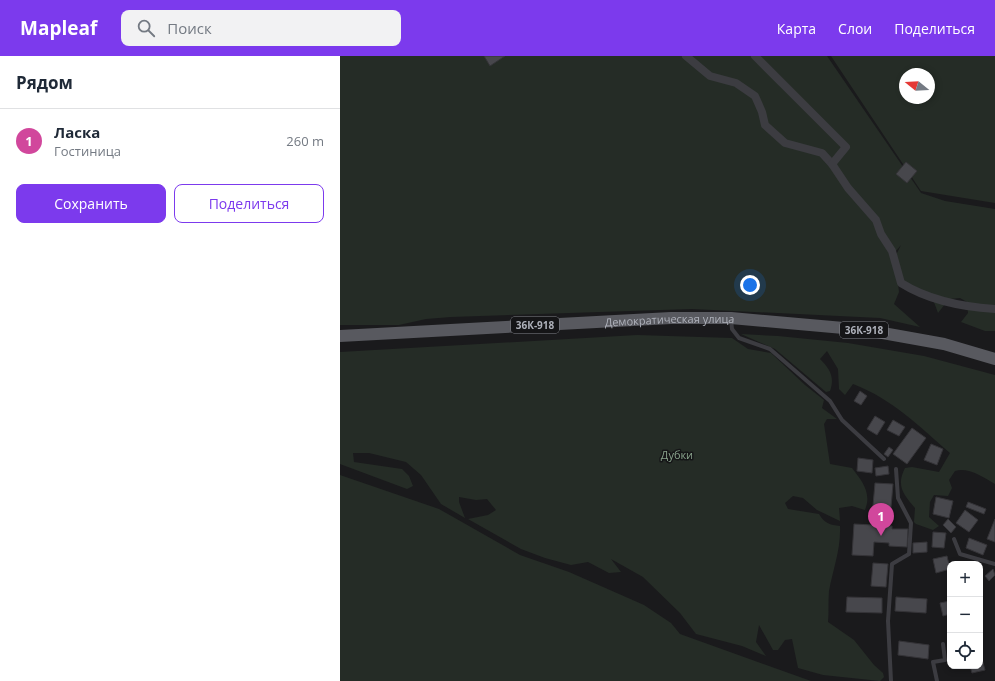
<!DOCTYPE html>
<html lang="ru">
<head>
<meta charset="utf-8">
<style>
  body { margin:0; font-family:"Open Sans",sans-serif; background:#f2f2f3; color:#1f2937 }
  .controls { position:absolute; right:12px; bottom:12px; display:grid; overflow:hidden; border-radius:8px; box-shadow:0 2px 6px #0003 }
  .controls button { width:36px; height:36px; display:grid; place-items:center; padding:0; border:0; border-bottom:1px solid #e0e1e3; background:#fff; color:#1f2937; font:20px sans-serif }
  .compass { position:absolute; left:559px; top:12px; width:36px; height:36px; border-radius:50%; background:#fff; box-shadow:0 2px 6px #0003; rotate:288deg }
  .you { position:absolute; left:410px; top:229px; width:14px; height:14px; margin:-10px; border:3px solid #fff; border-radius:50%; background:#1a73e8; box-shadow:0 0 0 6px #1a73e833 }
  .badge { display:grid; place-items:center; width:26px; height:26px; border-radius:50%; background:#7c3aed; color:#fff; font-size:13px; font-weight:700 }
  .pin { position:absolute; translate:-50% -33px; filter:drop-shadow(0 1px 2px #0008) }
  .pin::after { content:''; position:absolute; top:21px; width:14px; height:12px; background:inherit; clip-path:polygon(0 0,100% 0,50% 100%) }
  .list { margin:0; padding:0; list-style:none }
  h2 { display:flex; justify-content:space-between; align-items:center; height:52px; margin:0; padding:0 16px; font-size:17px }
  h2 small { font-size:13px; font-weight:400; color:#747a83 }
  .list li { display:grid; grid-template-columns:26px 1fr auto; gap:12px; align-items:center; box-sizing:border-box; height:64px; padding:0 16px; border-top:1px solid #e0e1e3 }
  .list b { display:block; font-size:15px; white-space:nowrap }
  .list p { margin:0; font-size:13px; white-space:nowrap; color:#747a83 }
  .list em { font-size:13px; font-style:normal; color:#747a83 }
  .actions { display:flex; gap:8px; padding:12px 16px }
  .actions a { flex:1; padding:9px 0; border:1px solid #7c3aed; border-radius:8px; text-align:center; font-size:14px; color:#7c3aed }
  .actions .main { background:#7c3aed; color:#fff }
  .icon { flex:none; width:22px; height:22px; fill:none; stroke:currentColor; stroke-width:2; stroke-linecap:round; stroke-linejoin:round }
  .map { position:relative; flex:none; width:655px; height:625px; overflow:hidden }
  header { display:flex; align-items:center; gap:24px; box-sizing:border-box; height:56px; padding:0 20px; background:#7c3aed; color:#fff }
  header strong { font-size:19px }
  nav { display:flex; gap:22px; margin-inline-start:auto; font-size:14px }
  .search { width:280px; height:36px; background:#f2f2f3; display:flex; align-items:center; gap:10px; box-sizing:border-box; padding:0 14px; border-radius:8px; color:#747a83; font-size:15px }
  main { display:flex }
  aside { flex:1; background:#fff }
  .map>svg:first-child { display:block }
</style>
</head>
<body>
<header>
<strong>Mapleaf</strong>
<div class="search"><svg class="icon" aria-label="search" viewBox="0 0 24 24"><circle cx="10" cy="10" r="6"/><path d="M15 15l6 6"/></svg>Поиск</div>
<nav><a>Карта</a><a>Слои</a><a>Поделиться</a></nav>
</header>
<main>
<aside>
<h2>Рядом<small></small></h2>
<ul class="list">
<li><span class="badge" style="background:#d1479c">1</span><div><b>Ласка</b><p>Гостиница</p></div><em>260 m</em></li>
</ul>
<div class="actions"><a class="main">Сохранить</a><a>Поделиться</a></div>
</aside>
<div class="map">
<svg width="655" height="625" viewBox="0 0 655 625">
  <rect width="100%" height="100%" fill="#1a1a1c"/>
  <!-- green -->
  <g fill="#252c26" fill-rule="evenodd">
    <path d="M0 0H487L581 137 605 145 655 153V275H645L621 266 628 257 627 246 620 242 609 243 598 257 591 238 571 234 561 220 555 201 561 189 556 195 545 179 557 219 559 236 554 248 580 271 540 262 352 253 111 261 86 263 59 269H0Z"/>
    <path d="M491 0H655V147L581 135ZM565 18H589V42H565Z"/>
    <path d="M401 278 438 280 508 287 584 300 655 319V428C643 421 628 411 615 415L609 424 612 432 608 440 594 439 590 446 589 461 599 470 593 474 576 468 574 466 575 452C563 438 556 430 565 412L572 411 599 416 610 397C579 370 552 343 513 328L505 339 499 333 498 313 487 295 480 303C490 313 495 321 490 335L486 336 435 293Z"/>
    <path d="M297 279 392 282 408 293 431 297 465 329 484 344 482 352 497 363H487L484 368 490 408 512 412C522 425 532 437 525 454L512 450 499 452 500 465 477 454 463 442 453 440 445 447 448 453 479 458C484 467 490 469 500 470 501 493 493 513 489 535 488 545 489 556 488 566L514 584 534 609 543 617 544 621 540 625 483 619 458 612 452 583 445 584 438 594H433L419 569 416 586 426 600 402 590 356 578 340 557 303 521 271 503 281 516 269 517 248 506 231 509 205 502 181 493 128 463 148 459 156 454 147 443 136 444 119 441V446L125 462 101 448 81 419 66 406 29 397H13L14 406 62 413 69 420 73 430 67 433 0 408V296Z"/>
    <path d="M0 419 99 453 180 499 229 516 304 549 331 567 340 578 471 625H0Z"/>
  </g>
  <!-- building -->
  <g fill="#47474c" stroke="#353438">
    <path d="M144 0H165L150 10Z"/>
    <path d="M566 106 577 115 567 127 556 118Z"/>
    <path d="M520 335 527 340 521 349 514 345Z"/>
    <path d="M535 360 545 366 537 379 527 373Z"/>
    <path d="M553 364 565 371 559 380 547 374Z"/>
    <path d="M572 372 586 382 567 408 553 398Z"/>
    <path d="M591 388 603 393 597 409 584 404Z"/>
    <path d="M549 391 553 394 548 401 544 398Z"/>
    <path d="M518 402 533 404 532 417 517 415Z"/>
    <path d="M548 410 549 418 536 420 535 412Z"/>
    <path d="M535 427 553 428 550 463 532 461Z"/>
    <path d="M596 441 613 445 609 462 593 458Z"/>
    <path d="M628 446 646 453 644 458 626 451Z"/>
    <path d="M625 454 638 464 629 476 616 467Z"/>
    <path d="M608 463 616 471 611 477 603 469Z"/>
    <path d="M655 463V486L647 483Z"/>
    <path d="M514 468 552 470V473H568L567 491 549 490V487L534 486 533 500 512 499Z"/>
    <path d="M593 476 606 477 604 492 592 491Z"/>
    <path d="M629 482 647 489 643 499 626 492Z"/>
    <path d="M587 486V496L573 497V487Z"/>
    <path d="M607 500 610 513 596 517 593 503Z"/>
    <path d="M533 507 548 508 546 531 531 530Z"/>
    <path d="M653 513 655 519 649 525 645 520Z"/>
    <path d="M507 541 542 542V557L506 556Z"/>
    <path d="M556 541 587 543 586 557 555 555Z"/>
    <path d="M610 545V558L603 560 600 547Z"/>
    <path d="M559 585 589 589 588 603 558 599Z"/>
    <path d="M642 603 645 614 632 617 630 610H640V604Z"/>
  </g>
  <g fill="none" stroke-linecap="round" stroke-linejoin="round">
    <!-- service -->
    <g stroke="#3c3c41" stroke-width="4">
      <path d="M391 263 392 273 399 282 430 293 490 345 502 364 544 403"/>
      <path d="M614 483 620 498 655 508"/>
      <path d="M551 625 548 565 552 508 569 498 571 467 558 442 556 413"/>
      <path d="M597 625 593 606 605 604 603 588"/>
    </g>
    <!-- minor -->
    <g stroke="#3c3c41" stroke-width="8">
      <path d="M346 0 370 20 396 27 415 40 422 56 425 69 445 87 482 97 492 108"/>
      <path d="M415 0 506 91 492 108 508 132 536 164 541 178 552 195 561 227C588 244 624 251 655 253"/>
    </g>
    <!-- primary -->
    <path stroke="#58595f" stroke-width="12" id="s1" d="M0 280 331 262H391L526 274 604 288 655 303"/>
  </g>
  <g text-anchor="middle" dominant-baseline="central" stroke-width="3" stroke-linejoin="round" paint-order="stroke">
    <!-- shield labels -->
    <g fill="#151517" stroke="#808289" stroke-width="1">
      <rect x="171" y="261" width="48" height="16" rx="3"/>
      <rect x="500" y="266" width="48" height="16" rx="3"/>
    </g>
    <g font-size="10" font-weight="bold" fill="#aeb1ba">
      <text x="195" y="269">36К-918</text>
      <text x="524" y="274">36К-918</text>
    </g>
    <!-- street labels -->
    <g font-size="11" fill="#aeb1ba" stroke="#151517">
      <text stroke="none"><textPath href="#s1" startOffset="330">Демократическая улица</textPath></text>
    </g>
    <!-- park labels -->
    <g font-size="11" fill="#88a28b" stroke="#151517">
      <text x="337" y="398">Дубки</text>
    </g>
  </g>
</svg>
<div class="controls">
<button>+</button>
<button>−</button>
<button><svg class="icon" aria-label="locate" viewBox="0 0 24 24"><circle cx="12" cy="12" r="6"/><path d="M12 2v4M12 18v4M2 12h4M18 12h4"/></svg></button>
</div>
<svg class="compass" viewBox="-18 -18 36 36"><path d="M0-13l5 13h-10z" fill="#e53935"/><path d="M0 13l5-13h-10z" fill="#747a83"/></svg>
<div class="you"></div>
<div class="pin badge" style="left:541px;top:480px;background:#d1479c">1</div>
</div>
</main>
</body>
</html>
